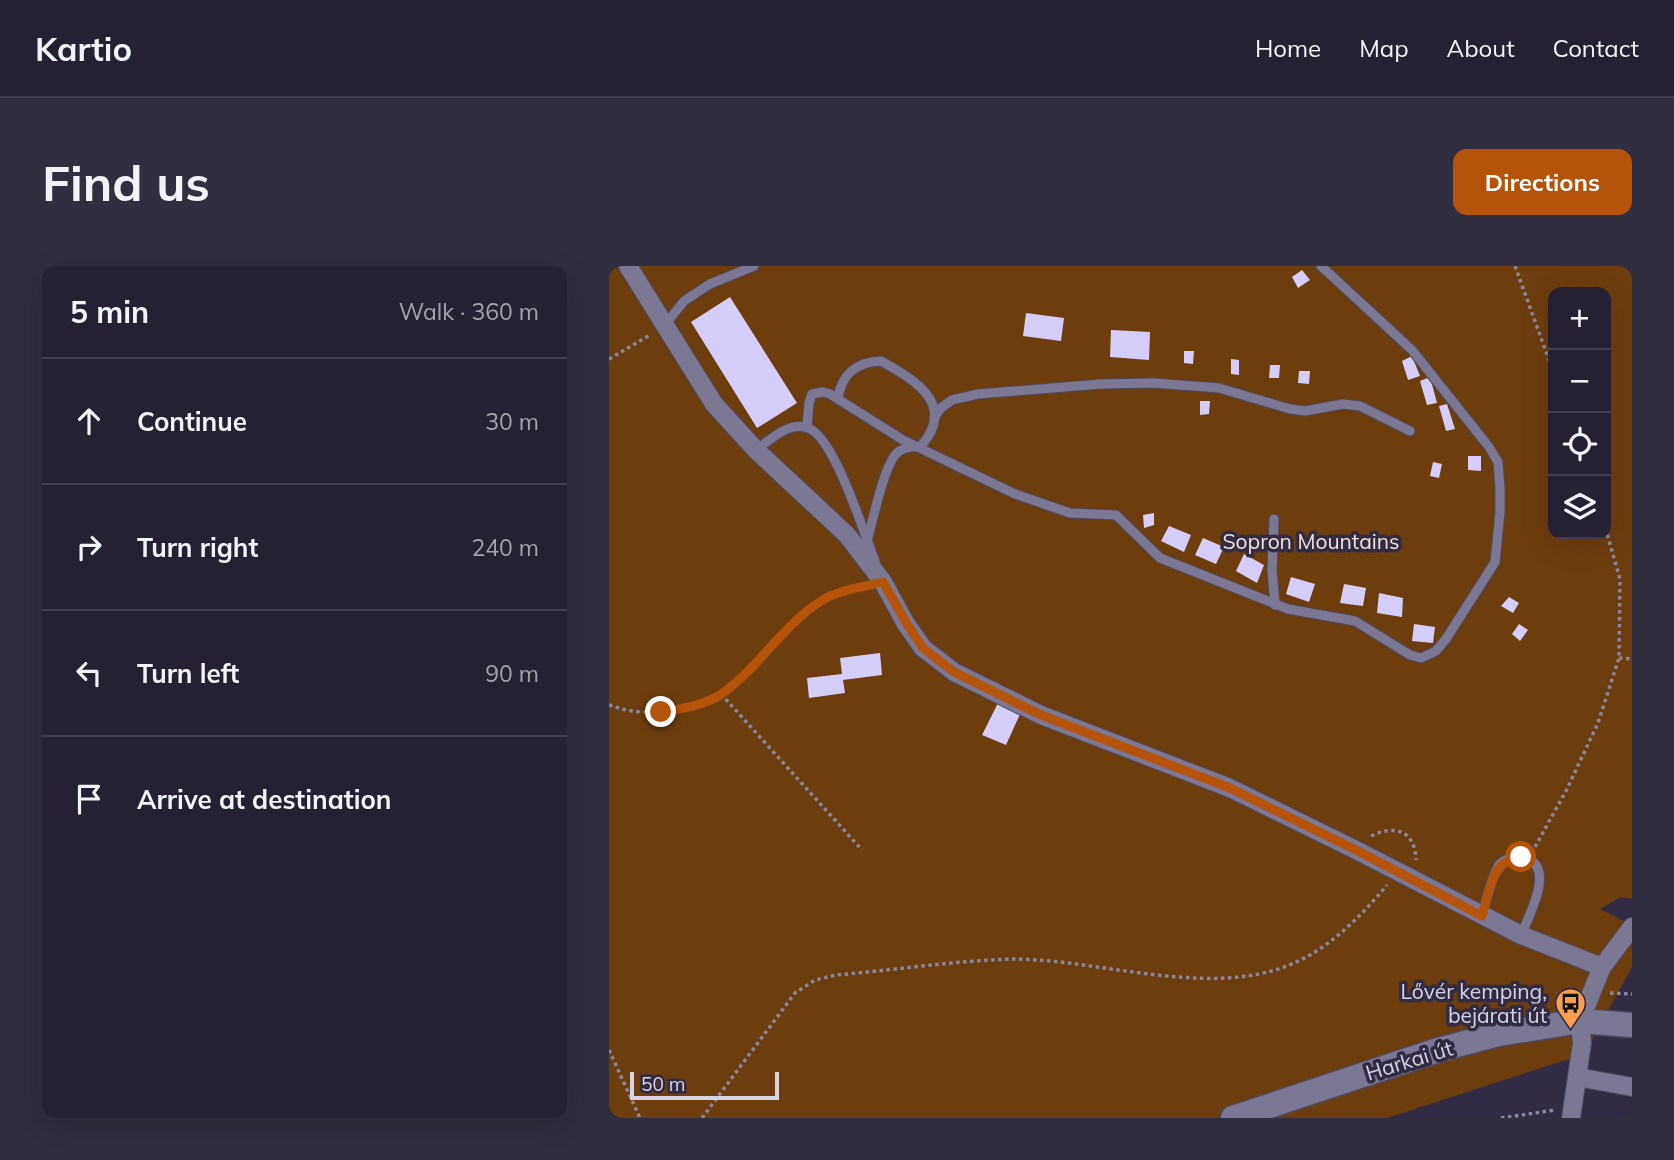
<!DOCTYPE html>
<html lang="en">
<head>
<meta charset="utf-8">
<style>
  body { margin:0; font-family:Mulish,sans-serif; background:#312e3f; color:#f1f3f6 }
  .controls { position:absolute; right:21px; top:21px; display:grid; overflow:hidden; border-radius:14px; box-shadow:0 7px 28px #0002 }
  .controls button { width:63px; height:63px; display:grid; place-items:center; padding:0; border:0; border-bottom:2px solid #423e4e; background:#252133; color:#f1f3f6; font:35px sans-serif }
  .scale { position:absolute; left:21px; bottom:18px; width:149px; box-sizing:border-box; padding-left:7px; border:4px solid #d6d4e3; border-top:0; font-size:19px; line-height:24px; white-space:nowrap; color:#d6d4e3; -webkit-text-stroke:5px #312c44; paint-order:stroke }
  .stop { position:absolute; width:21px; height:21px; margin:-16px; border:5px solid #b45309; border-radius:50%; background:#fff }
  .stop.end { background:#b45309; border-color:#fff; box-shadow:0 2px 7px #0008 }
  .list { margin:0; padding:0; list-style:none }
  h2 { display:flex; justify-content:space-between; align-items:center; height:91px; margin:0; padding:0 28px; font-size:30px }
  h2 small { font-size:23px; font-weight:400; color:#a3a3ac }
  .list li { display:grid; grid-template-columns:46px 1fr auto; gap:21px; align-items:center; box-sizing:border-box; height:126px; padding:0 28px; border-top:2px solid #423e4e }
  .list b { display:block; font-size:26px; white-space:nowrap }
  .list em { font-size:23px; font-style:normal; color:#a3a3ac }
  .icon { flex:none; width:38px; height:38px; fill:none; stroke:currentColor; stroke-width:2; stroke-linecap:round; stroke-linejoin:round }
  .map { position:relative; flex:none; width:1023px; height:852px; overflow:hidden; border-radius:14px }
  header { display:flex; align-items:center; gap:42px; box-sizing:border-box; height:98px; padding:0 35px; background:#252133; border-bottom:2px solid #423e4e }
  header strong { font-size:33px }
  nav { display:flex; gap:38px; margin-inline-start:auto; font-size:24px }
  .intro { display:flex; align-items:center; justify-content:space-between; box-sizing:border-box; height:168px; padding:0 42px }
  h1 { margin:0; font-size:49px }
  .button { padding:18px 32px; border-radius:14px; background:#b45309; color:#fff; font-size:24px; font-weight:700 }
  main { display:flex; gap:42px; padding:0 42px }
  aside { flex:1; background:#252133; border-radius:14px; box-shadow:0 7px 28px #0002 }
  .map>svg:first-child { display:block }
</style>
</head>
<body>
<header>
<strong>Kartio</strong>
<nav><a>Home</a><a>Map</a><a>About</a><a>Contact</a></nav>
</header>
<div class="intro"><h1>Find us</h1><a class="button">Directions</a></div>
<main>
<aside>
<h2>5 min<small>Walk · 360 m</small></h2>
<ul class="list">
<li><svg class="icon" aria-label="ahead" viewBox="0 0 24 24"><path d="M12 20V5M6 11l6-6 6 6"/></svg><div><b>Continue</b></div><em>30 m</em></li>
<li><svg class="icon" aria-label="right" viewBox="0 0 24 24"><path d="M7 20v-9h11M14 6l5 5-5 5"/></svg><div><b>Turn right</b></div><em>240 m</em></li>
<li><svg class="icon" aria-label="left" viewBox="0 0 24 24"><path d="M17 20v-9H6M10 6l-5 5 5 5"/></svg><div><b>Turn left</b></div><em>90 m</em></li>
<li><svg class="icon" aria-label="arrive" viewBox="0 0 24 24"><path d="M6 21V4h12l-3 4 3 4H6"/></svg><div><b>Arrive at destination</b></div></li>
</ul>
</aside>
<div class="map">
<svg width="1023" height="852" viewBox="0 0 1023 852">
  <rect width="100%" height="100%" fill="#312c44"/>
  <!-- green -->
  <path fill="#6e3d0e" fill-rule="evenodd" d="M0 0H1023V633L1012 631 991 643 1023 659V701L975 788 778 852H0ZM944 26H997V268H944Z"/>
  <!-- building -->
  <g fill="#d5cdfa">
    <path d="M693 4 701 14 689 22 683 11Z"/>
    <path d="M121 31 188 137 148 162 82 56Z"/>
    <path d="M417 47 455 52 452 75 414 70Z"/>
    <path d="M502 64 541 66 540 94 501 91Z"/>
    <path d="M575 85H585L584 98 575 97Z"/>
    <path d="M803 90 811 110 799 114 793 95Z"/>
    <path d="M622 93 630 94V109L622 108Z"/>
    <path d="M661 99H671L670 112H660Z"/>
    <path d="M690 105H701L700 118 689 117Z"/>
    <path d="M821 111 828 137 818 139 811 115Z"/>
    <path d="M591 135H601L600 148 591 149Z"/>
    <path d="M838 138 846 163 837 165 830 140Z"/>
    <path d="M859 190H872V205L859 204Z"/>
    <path d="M824 196 833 198 830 212 821 210Z"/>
    <path d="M545 247V259L535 262 534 249Z"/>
    <path d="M560 260 582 269 575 286 552 275Z"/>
    <path d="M594 272 615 281 607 298 586 289Z"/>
    <path d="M635 288 655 299 648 317 627 305Z"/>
    <path d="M682 311 706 318 700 336 677 328Z"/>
    <path d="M735 318 757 322 754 340 731 337Z"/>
    <path d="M770 327 794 332 793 351 768 347Z"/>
    <path d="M900 331 910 337 904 347 892 340Z"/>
    <path d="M805 358 826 361 824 377 803 375Z"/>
    <path d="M910 358 919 364 911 375 903 368Z"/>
    <path d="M271 387 273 409 234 414 236 427 200 432 198 412 233 408 231 392Z"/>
    <path d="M390 435 412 446 397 479 373 469Z"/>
  </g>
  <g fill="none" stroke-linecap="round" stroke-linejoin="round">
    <defs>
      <g id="service">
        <path d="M55 60 75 35 101 18 145 0"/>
        <path d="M229 133C232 108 248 96 272 95 306 114 349 139 311 181 302 180 293 181 286 189 274 205 264 254 258 275"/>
        <path d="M325 152 332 142 343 134 369 128 492 118 544 117 610 122 681 143 696 145 734 138 751 140 801 165"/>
        <path d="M198 161 200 137 203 128 214 126 221 128 294 174 406 228 461 247 507 249 551 292 679 343 746 355 801 389 812 392 827 385 837 373 886 296 891 246V222L889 196 880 181 803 84 712 0"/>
        <path d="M147 184C161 174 180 155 199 162 225 170 255 268 266 295"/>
        <path d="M665 253 663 304 666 339"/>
        <path d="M873 649C877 636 883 608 891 598 896 593 905 590 911 591 950 595 920 650 912 669"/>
      </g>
      <g id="minor">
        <path d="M19 0 105 138 147 184 238 269 274 316 297 358 314 382 345 406 432 449 621 522 749 585 912 669 993 701"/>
        <path d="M968 811 1023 821"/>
        <path d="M962 852 973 777 971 755 993 701 1023 661"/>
      </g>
      <path id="secondary" d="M624 852 829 784 890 768 971 755 1023 759"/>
    </defs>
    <!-- service casing -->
    <use href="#service" stroke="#4e4a5e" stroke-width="11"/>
    <!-- minor casing -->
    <use href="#minor" stroke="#4e4a5e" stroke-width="20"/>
    <!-- secondary casing -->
    <use href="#secondary" stroke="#4e4a5e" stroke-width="27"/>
    <!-- path -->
    <g stroke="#8a879a" stroke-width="3.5" stroke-dasharray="3.5 3.5" stroke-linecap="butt">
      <path d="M906 0 944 105"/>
      <path d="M0 93 41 69"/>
      <path d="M1010 392 1023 393"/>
      <path d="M112 428 253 584"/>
      <path d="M0 439C36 452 75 447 110 429 126 421 143 402 155 390 174 370 189 348 213 334 225 327 241 325 255 321"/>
      <path d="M762 570C787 558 806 565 807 594"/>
      <path d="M926 581 957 525 989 457 1010 392 1011 313 997 264"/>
      <path d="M1001 727 1023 728"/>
      <path d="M0 784 31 852"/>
      <path d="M93 852 186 727 206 714 227 709C285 704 344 695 402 693 435 693 469 698 502 703 562 711 628 722 685 697 722 681 753 649 778 619"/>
      <path d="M892 852 946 844"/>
    </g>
    <!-- service -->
    <use href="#service" stroke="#7c7793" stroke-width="9"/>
    <!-- minor -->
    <use href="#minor" stroke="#7c7793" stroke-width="18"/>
    <!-- secondary -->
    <use href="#secondary" stroke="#7c7793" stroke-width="24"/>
  </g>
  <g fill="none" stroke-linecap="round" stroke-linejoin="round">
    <!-- route -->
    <path stroke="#b45309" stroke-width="9" d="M52 446C72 443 97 439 114 427 151 400 174 359 212 335 229 324 254 321 274 316L298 358 314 382 345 406 432 449 621 522 749 585 873 650C880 627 883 592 912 591"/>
  </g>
  <!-- icons -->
  <defs>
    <symbol id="bus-pin" viewBox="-11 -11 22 30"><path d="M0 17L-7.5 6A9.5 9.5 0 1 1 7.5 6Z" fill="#fa9f4f" stroke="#312c44"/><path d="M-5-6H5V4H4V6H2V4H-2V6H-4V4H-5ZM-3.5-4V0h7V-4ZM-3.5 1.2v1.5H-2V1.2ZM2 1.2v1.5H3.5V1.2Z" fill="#111"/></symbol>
  </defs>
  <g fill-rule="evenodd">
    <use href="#bus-pin" x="944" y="720" width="35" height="47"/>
  </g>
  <g text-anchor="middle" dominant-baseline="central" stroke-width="7" stroke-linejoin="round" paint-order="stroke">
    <!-- park labels -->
    <g font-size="21" fill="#f3e1d3" stroke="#312c44">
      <text x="702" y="275">Sopron Mountains</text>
    </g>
    <!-- poi labels -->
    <g font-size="21" fill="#d6d4e3" stroke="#312c44" text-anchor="end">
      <text x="938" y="725">Lővér kemping,<tspan x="938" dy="24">bejárati út</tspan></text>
    </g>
    <!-- street labels -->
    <g font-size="21" fill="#d6d4e3" stroke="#312c44">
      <text transform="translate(800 794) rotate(-17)">Harkai út</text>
    </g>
  </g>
</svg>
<div class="controls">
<button>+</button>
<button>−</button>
<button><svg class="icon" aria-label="locate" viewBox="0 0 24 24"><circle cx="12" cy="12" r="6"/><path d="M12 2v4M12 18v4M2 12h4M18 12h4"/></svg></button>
<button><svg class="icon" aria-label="layers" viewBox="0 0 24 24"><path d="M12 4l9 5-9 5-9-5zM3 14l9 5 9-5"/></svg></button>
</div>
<div class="scale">50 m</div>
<div class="stop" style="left:912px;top:591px"></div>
<div class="stop end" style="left:52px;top:446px"></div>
</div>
</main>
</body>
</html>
